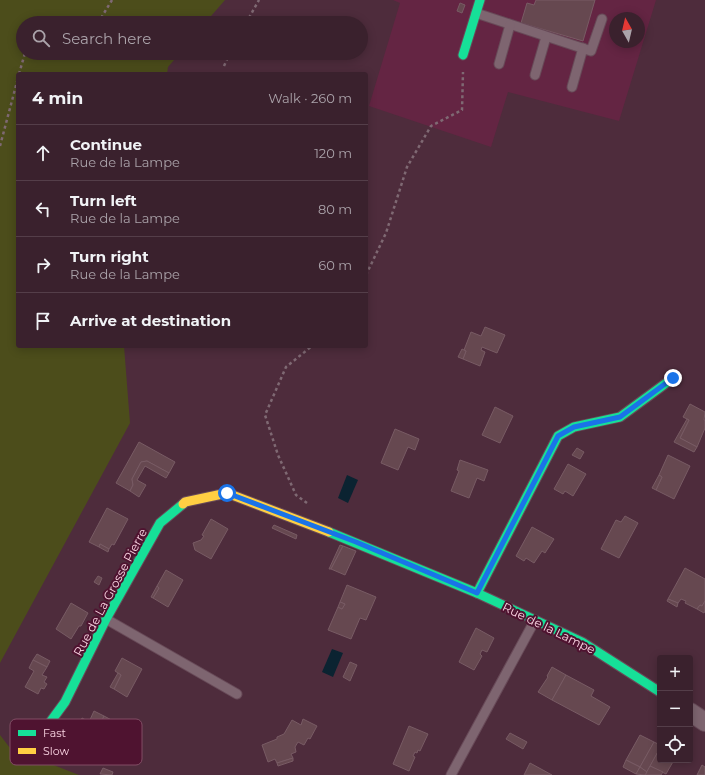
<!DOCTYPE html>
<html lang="en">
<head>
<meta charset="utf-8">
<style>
  body { margin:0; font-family:Montserrat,sans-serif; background:#412935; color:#f1f3f6 }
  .controls { position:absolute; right:12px; bottom:12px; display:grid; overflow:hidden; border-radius:4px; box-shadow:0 2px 10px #0003 }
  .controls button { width:36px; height:36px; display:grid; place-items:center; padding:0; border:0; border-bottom:1px solid #543e49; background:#3a212d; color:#f1f3f6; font:20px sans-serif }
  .compass { position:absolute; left:609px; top:12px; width:36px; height:36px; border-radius:50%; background:#3a212d; box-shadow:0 2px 10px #0003; rotate:352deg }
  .stop { position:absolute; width:12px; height:12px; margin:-9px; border:3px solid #1a73e8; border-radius:50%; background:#fff }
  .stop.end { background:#1a73e8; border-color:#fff; box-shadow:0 1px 4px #0008 }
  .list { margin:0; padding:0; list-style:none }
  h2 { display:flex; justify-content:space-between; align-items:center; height:52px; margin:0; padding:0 16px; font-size:17px }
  h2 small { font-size:13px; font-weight:400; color:#aba3aa }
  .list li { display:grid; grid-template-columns:26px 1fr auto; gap:12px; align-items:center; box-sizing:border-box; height:56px; padding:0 16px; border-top:1px solid #543e49 }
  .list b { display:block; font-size:15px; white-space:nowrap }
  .list p { margin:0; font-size:13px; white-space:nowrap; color:#aba3aa }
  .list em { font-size:13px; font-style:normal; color:#aba3aa }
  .icon { flex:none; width:22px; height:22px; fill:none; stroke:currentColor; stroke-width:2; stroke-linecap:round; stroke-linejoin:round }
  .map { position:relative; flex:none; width:705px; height:775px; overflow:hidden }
  .search { position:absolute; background:#3a212d; box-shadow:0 2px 10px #0003; left:16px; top:16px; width:352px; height:44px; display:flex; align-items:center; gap:10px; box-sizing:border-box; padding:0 14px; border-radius:22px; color:#aba3aa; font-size:15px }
  .panel { position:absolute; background:#3a212d; box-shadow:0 2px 10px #0003; left:16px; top:72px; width:352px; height:276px; border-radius:4px }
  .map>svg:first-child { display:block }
</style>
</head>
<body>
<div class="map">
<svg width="705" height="775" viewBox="0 0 705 775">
  <rect width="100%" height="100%" fill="#4e2c3c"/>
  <!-- built -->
  <path fill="#642543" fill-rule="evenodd" d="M393 0H656L619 121 508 92 491 147 369 106 400 3ZM615 18H639V42H615Z"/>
  <!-- green -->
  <g fill="#4c4d1b">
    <path d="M0 0H225L205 23H23V53H180L168 67 167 74H18V346H124L130 423 0 663Z"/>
    <path d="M0 735 10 748 79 775H0Z"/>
  </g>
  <!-- water -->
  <g fill="#0b2331">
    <path d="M347 475 358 480 348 503 338 498Z"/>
    <path d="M332 649 343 653 333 677 322 672Z"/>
  </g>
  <!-- building -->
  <g fill="#664850" stroke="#785b64">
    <path d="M536 0H595L583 41 521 23 527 3 534 5Z"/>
    <path d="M460 3 465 5 462 13 457 11Z"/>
    <path d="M485 327 505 335 497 353 482 347 481 350 485 352 480 366 463 359 466 351 464 350 471 332 481 336Z"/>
    <path d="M462 349 466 351 463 359 458 357Z"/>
    <path d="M690 404 705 412 704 420H705V428L697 447 680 438 689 420 683 417Z"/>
    <path d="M495 407 513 416 500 443 482 435Z"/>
    <path d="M687 419 689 420 680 438 697 447 694 452 674 442Z"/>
    <path d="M395 429 419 439 415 450 408 447 398 470 381 463Z"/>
    <path d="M139 442 175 462 169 473 147 461 141 462 132 479 133 485 130 491 116 483Z"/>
    <path d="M577 448 584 452 580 459 572 455Z"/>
    <path d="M668 455 690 466 674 499 656 490 662 477 659 475Z"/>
    <path d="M460 460 488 470 484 481 477 478 469 498 451 491 459 471 457 470Z"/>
    <path d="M147 461 169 473 166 478 145 466 137 480 146 485 139 497 130 491 133 485 132 479 141 462Z"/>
    <path d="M568 464 586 474 573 496 565 491 563 494 554 489Z"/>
    <path d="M659 475 662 477 656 490 652 488Z"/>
    <path d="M107 508 128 519 114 545 112 544 109 549 100 544 99 547 89 542Z"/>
    <path d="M625 516 638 523 619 558 601 549 616 520 621 522Z"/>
    <path d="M211 519 228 529 211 559 195 550 193 543 201 540 204 536 202 535Z"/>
    <path d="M274 525 297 535 296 539 272 528Z"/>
    <path d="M532 527 554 539 545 553 542 551 534 563 526 558 524 561 516 556Z"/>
    <path d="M100 544 109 549 108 552 99 547Z"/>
    <path d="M340 545 343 546 331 569H329Z"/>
    <path d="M343 546 356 551 345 575 331 569Z"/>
    <path d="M685 568 705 579V601L702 606 700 605 697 609 685 603 686 601 681 599 678 603 668 599Z"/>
    <path d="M166 570 183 580 168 607 153 598 159 588 157 586Z"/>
    <path d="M98 576 102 578 99 585 94 582Z"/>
    <path d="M347 585 376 597 366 620 360 618 351 639 328 630 338 607 342 609 345 604 340 602Z"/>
    <path d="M157 586 159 588 153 598 151 597Z"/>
    <path d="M668 599 678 603 677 607 667 601Z"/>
    <path d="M705 601V611L704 613 697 609 700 605 702 606Z"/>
    <path d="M340 602 345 604 342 609 338 607Z"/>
    <path d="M71 603 88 613 81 626H79L71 639 56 629Z"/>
    <path d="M476 628 494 638 487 652 482 650 480 654 482 656 474 670 459 662Z"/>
    <path d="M37 654 50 661 47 667 33 660Z"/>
    <path d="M122 658 142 669 127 697 114 689 121 675 115 671Z"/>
    <path d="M33 660 47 667 42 675 47 677 44 682 47 684 44 689 41 688 38 694 25 687 34 671 29 668Z"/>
    <path d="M350 662 357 665 350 681 343 677Z"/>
    <path d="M552 667 566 675 552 700 538 692 548 677 547 676Z"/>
    <path d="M118 673 121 675 114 689 110 687Z"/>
    <path d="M566 675 594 690 591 696 610 707 599 725 552 700Z"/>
    <path d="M94 711 104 716 99 727 89 722Z"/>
    <path d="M104 716 117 723 111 734 108 732 103 742 99 740 93 750 84 745 83 748 73 743 79 733 82 735 84 732 80 729 78 726 82 718 99 727Z"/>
    <path d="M303 719 317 726 310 739 308 738 304 745 298 742 295 747 296 752 291 754 293 758 277 763 275 759 268 762 262 745 277 739V737L284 734 292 720 301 725Z"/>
    <path d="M409 726 428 734 420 751 418 750 417 753 415 752 413 756 415 757 409 771 393 764Z"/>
    <path d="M510 733 527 742 523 749 506 739Z"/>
    <path d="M640 735 654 742 640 767 626 760Z"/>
    <path d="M654 742 660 745V748L647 772 640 767Z"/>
    <path d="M660 748V760H674L666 774 650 766Z"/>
    <path d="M293 758V761L278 766 277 763Z"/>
    <path d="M626 760 640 767 636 774 623 767Z"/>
    <path d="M530 763 552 775H524Z"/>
    <path d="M702 765 705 767V775H697Z"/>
    <path d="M650 766 663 772 661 775H645Z"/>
    <path d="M640 767 647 772 645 775 636 774Z"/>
    <path d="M103 768 113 772 112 775 100 774Z"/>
  </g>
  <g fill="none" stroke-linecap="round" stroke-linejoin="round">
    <defs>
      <g id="lane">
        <path d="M476 13 591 51 602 19"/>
        <path d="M499 64 510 25"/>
        <path d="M535 75 546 37"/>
        <path d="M572 87 583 48"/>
        <path d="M106 619 237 694"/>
        <path d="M451 775 535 620"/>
      </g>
      <path id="street" d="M690 712 705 722"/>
      <g id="fast">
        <path d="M463 55 480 0"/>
        <path d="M329 532 477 593 582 642 660 692"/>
        <path d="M477 593 558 436 574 427 620 417 673 378"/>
        <path d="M40 736 65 702 106 619 160 523 183 504"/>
      </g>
      <path id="slow" d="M183 504 185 502 227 493 329 532"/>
    </defs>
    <!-- lane casing -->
    <use href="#lane" stroke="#684a58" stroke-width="11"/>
    <!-- street casing -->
    <use href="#street" stroke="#684a58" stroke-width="20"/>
    <!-- fast casing -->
    <use href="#fast" stroke="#684a58" stroke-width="11"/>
    <!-- slow casing -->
    <use href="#slow" stroke="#684a58" stroke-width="11"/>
    <!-- path -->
    <g stroke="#7f6973" stroke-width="2.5" stroke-dasharray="3 3" stroke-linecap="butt">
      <path d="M98 23 112 0"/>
      <path d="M246 23 259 0"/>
      <path d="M224 66 230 53"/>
      <path d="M19 74 25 53"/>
      <path d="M0 146 18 78"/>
      <path d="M366 275 386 233 407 167 431 126 462 110 463 72"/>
      <path d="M307 503 296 495 278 455 265 415 286 367 312 346"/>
    </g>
    <!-- lane -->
    <use href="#lane" stroke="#7e6570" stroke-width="9"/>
    <!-- street -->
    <use href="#street" stroke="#7e6570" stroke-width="18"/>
    <!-- fast -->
    <use href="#fast" stroke="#16e098" stroke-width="9"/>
    <!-- slow -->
    <use href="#slow" stroke="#ffcf43" stroke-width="9"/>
  </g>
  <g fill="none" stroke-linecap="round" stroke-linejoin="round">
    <!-- route -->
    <path stroke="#1a73e8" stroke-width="5" d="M227 493 356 542 477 593 558 436 574 427 620 417 673 378"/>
  </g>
  <g text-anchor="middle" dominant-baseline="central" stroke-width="4" stroke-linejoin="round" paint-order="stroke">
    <!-- street labels -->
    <g font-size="12" fill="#f9d3e1" stroke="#4f1330">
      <text transform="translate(110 592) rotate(-62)">Rue de La Grosse Pierre</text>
      <text transform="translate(549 628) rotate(26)">Rue de la Lampe</text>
    </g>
  </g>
  <!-- legend -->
  <rect x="10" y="719" width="132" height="46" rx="6" fill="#4f1330" stroke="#824d65" stroke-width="1"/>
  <rect x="18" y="730" width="18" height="6" fill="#16e098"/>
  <rect x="18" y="748" width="18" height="6" fill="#ffcf43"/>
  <g font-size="11" fill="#f9d3e1">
    <text x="43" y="737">Fast</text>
    <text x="43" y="755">Slow</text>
  </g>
</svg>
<div class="controls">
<button>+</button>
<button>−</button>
<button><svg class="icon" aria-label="locate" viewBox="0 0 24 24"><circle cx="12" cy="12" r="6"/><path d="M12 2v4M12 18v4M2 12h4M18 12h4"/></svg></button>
</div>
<svg class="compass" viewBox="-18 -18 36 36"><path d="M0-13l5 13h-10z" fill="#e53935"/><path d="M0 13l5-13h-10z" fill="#aba3aa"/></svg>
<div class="stop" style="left:227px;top:493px"></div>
<div class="stop end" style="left:673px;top:378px"></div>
<div class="search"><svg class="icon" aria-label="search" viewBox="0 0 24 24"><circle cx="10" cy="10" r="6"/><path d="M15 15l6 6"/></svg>Search here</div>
<section class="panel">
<h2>4 min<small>Walk · 260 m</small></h2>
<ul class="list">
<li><svg class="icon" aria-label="ahead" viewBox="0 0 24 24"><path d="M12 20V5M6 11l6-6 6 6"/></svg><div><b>Continue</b><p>Rue de la Lampe</p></div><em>120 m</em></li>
<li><svg class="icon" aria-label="left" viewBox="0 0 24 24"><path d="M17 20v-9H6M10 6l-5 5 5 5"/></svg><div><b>Turn left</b><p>Rue de la Lampe</p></div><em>80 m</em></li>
<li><svg class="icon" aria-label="right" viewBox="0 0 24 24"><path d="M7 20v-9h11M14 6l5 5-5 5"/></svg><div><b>Turn right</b><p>Rue de la Lampe</p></div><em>60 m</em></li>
<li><svg class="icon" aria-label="arrive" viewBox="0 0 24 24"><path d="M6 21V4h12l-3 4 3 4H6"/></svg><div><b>Arrive at destination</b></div></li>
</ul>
</section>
</div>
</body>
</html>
